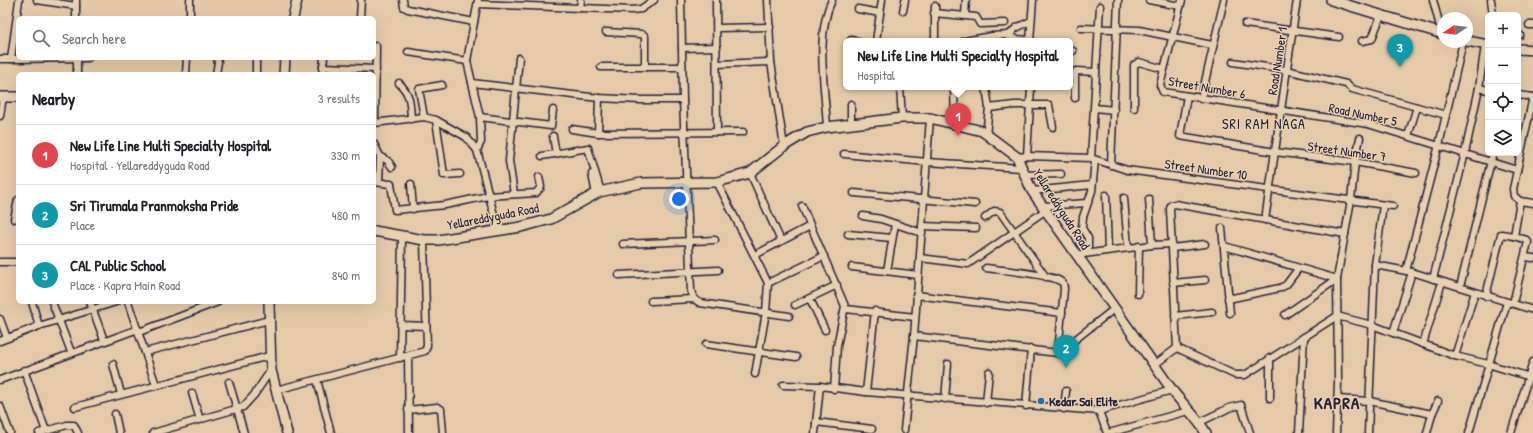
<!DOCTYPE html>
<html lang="en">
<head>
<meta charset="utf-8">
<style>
  body { margin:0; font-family:"Patrick Hand",sans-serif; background:#f6f6f6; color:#202124 }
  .controls { position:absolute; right:12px; top:12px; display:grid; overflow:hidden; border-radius:6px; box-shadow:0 4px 16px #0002 }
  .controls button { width:36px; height:36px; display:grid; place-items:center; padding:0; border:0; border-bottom:1px solid #e0e0e0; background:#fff; color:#202124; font:20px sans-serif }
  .compass { position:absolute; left:1437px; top:12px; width:36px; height:36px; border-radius:50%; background:#fff; box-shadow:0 4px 16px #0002; rotate:257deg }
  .you { position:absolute; left:679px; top:199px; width:14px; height:14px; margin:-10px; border:3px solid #fff; border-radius:50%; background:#1a73e8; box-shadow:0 0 0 6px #1a73e833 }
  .badge { display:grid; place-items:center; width:26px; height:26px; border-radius:50%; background:#1f6fb2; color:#fff; font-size:13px; font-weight:700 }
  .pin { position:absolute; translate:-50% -33px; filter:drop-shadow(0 1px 2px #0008) }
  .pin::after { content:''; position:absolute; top:21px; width:14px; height:12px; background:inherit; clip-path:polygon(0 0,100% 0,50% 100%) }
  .popup { position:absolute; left:843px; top:38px; width:230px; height:52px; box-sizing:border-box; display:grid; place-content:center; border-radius:6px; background:#fff; filter:drop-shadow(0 1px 3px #0005); font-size:13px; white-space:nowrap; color:#757577 }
  .popup b { font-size:15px; color:#202124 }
  .popup::after { content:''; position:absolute; left:50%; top:100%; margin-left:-8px; border:8px solid transparent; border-top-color:#fff }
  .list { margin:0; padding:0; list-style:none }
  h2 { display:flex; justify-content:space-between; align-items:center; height:52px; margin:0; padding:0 16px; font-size:17px }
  h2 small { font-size:13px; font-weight:400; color:#757577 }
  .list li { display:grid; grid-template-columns:26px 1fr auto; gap:12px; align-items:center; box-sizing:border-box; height:60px; padding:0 16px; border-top:1px solid #e0e0e0 }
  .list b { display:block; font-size:15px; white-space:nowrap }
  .list p { margin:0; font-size:13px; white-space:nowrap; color:#757577 }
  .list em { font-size:13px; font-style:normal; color:#757577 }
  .icon { flex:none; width:22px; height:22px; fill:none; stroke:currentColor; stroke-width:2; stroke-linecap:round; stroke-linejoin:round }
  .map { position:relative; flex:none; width:1533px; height:433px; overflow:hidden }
  .search { position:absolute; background:#fff; box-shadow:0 4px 16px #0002; left:16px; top:16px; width:360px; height:44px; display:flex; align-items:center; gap:10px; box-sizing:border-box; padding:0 14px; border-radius:6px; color:#757577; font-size:15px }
  .panel { position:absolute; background:#fff; box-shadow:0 4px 16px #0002; left:16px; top:72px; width:360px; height:232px; border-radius:6px }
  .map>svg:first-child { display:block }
</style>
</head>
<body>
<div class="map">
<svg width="1533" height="433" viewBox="0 0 1533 433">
  <rect width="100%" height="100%" fill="#e5caa9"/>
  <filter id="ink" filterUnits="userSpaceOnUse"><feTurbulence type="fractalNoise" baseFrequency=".025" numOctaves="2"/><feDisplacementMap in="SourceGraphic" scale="8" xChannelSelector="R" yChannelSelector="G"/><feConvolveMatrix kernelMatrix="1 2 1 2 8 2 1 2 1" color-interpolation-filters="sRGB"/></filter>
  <g filter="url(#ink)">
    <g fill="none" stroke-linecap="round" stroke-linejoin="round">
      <defs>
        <g id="street">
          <path d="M37 0 76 6"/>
          <path d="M76 0V18"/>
          <path d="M403 0 404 7 408 9 474 22"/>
          <path d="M478 0 467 61 480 117 481 142 477 150 498 230"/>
          <path d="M681 0 683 100 691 291 694 299"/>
          <path d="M716 0 717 132"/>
          <path d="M768 0 771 62 784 146"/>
          <path d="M1149 0 1180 6"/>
          <path d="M1182 0 1160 85 1163 92 1368 124 1517 170"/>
          <path d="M1433 0 1442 34"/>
          <path d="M1491 0 1493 15"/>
          <path d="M478 4 632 10 641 9 654 0"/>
          <path d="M580 8 581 0"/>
          <path d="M858 9 880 13"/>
          <path d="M903 11 905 0"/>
          <path d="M934 13 976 17 980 24 1005 23"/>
          <path d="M965 15 966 0"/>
          <path d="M190 18V0"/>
          <path d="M360 18 361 0"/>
          <path d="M1245 24 1339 37"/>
          <path d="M1529 25H1533"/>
          <path d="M717 28 770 27"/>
          <path d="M1081 28 1139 30 1212 45"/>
          <path d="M606 32 641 34 645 36V67"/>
          <path d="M1518 35H1520"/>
          <path d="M851 40 858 41"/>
          <path d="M876 41 882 0"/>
          <path d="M935 41V6"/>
          <path d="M964 41 992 36 1009 35 1015 39 1030 40"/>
          <path d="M1009 41V35L1016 28 1031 21"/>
          <path d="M1030 41 1033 0"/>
          <path d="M1362 41 1372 39 1381 15"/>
          <path d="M682 48 717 47"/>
          <path d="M1070 50 1073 51"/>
          <path d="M408 52 467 61"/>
          <path d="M77 58V74"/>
          <path d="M256 58V74"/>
          <path d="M0 59H11L19 0"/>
          <path d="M11 59 88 58"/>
          <path d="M1233 62 1286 70 1346 84 1352 89 1446 115"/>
          <path d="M717 64 771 62"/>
          <path d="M323 67 376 69"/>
          <path d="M601 67H682"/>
          <path d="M186 74 187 58"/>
          <path d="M216 74 218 62 217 58"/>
          <path d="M322 74 324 58"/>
          <path d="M399 83C411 95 410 103 411 119"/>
          <path d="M472 83 599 98 640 100H683"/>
          <path d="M900 87 902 118"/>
          <path d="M954 87 955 124"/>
          <path d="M1479 88 1488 90"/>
          <path d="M1518 95 1533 97"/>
          <path d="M1187 96 1180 136 1275 152 1355 162 1416 173"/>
          <path d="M1533 97 1513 189 1514 196 1520 201 1533 203"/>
          <path d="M1075 98V73L1076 71 1096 72"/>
          <path d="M1201 99 1224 0"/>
          <path d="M851 104V124"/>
          <path d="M989 108 1014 105H1049L1053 127"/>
          <path d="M1095 108 1114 110"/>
          <path d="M1134 108V65L1139 62 1164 69"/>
          <path d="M0 116 3 97"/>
          <path d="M424 117 419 89 442 85"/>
          <path d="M480 117 551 126 553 110"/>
          <path d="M436 120 444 175 460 174"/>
          <path d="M375 122 376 46"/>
          <path d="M374 123 424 117 436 120 466 137 477 150"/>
          <path d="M827 127C825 89 815 35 832 0"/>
          <path d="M572 129 598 133 743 132"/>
          <path d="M598 133 599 98"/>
          <path d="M986 135 989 108 986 87"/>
          <path d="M553 136 556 154"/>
          <path d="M1408 136 1417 107"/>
          <path d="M374 144 380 156 379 182"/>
          <path d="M844 154 927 162 1021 168"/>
          <path d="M380 156 388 161 392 167"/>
          <path d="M542 156 588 148 601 192"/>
          <path d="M1027 156 1031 87"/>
          <path d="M1017 157 1027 156 1091 158 1127 170 1393 206"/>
          <path d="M1091 158 1100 6"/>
          <path d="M1111 165 1118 0"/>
          <path d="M750 173 781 241"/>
          <path d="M592 174 596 194"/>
          <path d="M1024 175 1061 174"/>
          <path d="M374 182 391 184 395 210 445 205 488 196 536 193 541 187 539 177"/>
          <path d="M717 182 768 283 766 312 755 374"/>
          <path d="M411 184 413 209"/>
          <path d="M1032 191 1092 185"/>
          <path d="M854 193 975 204"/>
          <path d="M514 194 509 161 519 58"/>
          <path d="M1106 195 1108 250"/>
          <path d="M1124 198 1128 247"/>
          <path d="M802 206 845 306 837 346 834 389"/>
          <path d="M1044 206 1087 203"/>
          <path d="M863 216 881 219 922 233"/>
          <path d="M985 218 994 211 1000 212 1046 277"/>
          <path d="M14 219 18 200"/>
          <path d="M1265 220 1297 0"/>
          <path d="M922 226 976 228"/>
          <path d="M1222 228 1230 313"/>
          <path d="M848 234 892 238"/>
          <path d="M1514 236 1520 201"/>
          <path d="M623 244 715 240"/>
          <path d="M1152 245 1172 244"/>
          <path d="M1224 246 1337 279 1338 382 1336 433"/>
          <path d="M1172 248 1205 244"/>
          <path d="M1088 252V238L1082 228 1083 217 1092 191 1095 160"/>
          <path d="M755 255 810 226"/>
          <path d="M1076 255 1152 245 1149 199"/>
          <path d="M1525 257 1533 258"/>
          <path d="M920 258 968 264 1046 210"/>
          <path d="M0 262H18"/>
          <path d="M1375 265 1412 272 1533 310"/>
          <path d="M852 267 918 275"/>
          <path d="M986 268C1001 270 1050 274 1060 281 1063 282 1064 285 1064 289L1058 353"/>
          <path d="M887 271 895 224"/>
          <path d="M1406 271 1439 145 1463 42"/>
          <path d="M619 275 718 270"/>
          <path d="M1433 279 1465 153 1479 88 1485 45"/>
          <path d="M768 283 824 256"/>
          <path d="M1173 283 1205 280"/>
          <path d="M1460 287 1493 153"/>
          <path d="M1138 294 1139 246"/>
          <path d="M916 295 1062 313"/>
          <path d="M1486 296 1501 234 1514 236 1527 240 1528 242 1513 303"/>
          <path d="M810 299 825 330"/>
          <path d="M1228 299 1280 288 1286 285 1298 269"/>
          <path d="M651 301 694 299 700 303 789 316"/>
          <path d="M32 302 39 326"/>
          <path d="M52 302 71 352"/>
          <path d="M90 302 104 340"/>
          <path d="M128 302 156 385"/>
          <path d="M795 305 837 285"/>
          <path d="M846 309 915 317"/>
          <path d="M1285 315 1337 279 1351 200 1355 162 1360 138"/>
          <path d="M1175 316 1212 312"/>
          <path d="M0 319 7 338"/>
          <path d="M401 325 426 326"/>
          <path d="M139 332 218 302"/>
          <path d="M1393 333 1412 272"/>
          <path d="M914 336 1058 353 1114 309"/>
          <path d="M0 341 39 326 116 302"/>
          <path d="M706 344 796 357"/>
          <path d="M1423 344 1442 282"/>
          <path d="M1177 348 1170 209 1171 205 1175 204 1345 234"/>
          <path d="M145 352 269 320"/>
          <path d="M408 356 409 433"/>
          <path d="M1455 356 1475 292"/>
          <path d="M400 358 402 237"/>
          <path d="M1270 358V398"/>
          <path d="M113 364 121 394"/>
          <path d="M1154 365 1177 348 1235 375H1245L1337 316 1372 325 1455 356 1488 364 1533 378"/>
          <path d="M24 370 46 431"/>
          <path d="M0 380 138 329"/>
          <path d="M317 380 331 433"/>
          <path d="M229 382 244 433"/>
          <path d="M783 385 820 386 866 392 1099 411 1172 390"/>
          <path d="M276 390 425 351 427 346 424 240"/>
          <path d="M866 392 875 311"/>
          <path d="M192 393 200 420"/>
          <path d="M945 399 948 364"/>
          <path d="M1337 399 1369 401 1432 414"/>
          <path d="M986 403 989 372"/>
          <path d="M0 406 10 433"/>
          <path d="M1026 406 1031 349"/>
          <path d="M75 407 269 356"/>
          <path d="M1064 409 1066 391"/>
          <path d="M408 410 437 407 441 409 443 433"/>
          <path d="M1099 411 1107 433"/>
          <path d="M115 414 119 433"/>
          <path d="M816 422 872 429"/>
          <path d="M1200 422 1229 408 1241 405 1250 433"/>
          <path d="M904 430 914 336 930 118"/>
          <path d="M39 433 67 425H74L78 433"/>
          <path d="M153 433 243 407 254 395 271 370"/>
          <path d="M815 433 820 386"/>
          <path d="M1109 433 1188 411"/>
          <path d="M1299 433 1304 337"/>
          <path d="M1368 433 1375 265 1383 205"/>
          <path d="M1427 433 1432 414 1438 401"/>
          <path d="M1469 433 1507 302"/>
          <path d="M1511 433 1533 362"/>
        </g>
        <g id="secondary">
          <path d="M1331 0 1443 34"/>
          <path d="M293 18 297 0"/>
          <path d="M1467 41 1488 45"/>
          <path d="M1518 49 1533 50"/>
          <path d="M284 74 285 58"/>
          <path d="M0 97H18"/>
          <path d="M374 231 424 240H438L521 227 551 219 599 192 641 183 717 182 750 173 784 146 807 132 827 127 902 118H930L982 131 1017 157 1032 191 1172 390C1183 405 1197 417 1206 433"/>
          <path d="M269 302 271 370 287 433"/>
        </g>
      </defs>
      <!-- street casing -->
      <use href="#street" stroke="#22223b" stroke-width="9"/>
      <!-- secondary casing -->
      <use href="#secondary" stroke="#22223b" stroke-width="12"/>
      <!-- street -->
      <use href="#street" stroke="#e8d1b1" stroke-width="6"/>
      <!-- secondary -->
      <use href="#secondary" stroke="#e8d1b1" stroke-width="9"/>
    </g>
  </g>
  <!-- markers -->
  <circle fill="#1f6fb2" stroke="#e8d1b1" stroke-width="1.5" cx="1041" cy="401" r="4"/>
  <g text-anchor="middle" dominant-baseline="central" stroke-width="3" stroke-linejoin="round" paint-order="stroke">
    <!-- street labels -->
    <g font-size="13" fill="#22223b" stroke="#e8d1b1">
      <text transform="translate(1277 61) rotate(-81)">Road Number 1</text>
      <text transform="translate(1207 87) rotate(10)">Street Number 6</text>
      <text transform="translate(1363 114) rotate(12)">Road Number 5</text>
      <text transform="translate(1347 151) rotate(8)">Street Number 7</text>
      <text transform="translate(1206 169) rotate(8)">Street Number 10</text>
      <text transform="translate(1062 209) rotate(57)">Yellareddyguda Road</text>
      <text transform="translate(493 216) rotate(-11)">Yellareddyguda Road</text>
    </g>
    <!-- poi labels -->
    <g font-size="13" font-weight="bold" fill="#22223b" stroke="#e8d1b1" text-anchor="start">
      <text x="1049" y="401">Kedar Sai Elite</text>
    </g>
    <!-- neighbourhood labels -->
    <g font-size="14" letter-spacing="1" fill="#22223b" stroke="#e8d1b1">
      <text x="1264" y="123">SRI RAM NAGA</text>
    </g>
    <!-- district labels -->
    <g font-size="17" font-weight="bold" letter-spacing="1" fill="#22223b" stroke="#e8d1b1">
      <text x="1337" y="402">KAPRA</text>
    </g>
  </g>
</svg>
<div class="controls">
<button>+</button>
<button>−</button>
<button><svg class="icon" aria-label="locate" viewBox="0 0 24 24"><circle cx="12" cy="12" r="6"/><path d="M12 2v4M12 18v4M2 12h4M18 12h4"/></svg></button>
<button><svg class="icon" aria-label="layers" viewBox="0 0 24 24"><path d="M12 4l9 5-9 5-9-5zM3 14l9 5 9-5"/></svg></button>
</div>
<svg class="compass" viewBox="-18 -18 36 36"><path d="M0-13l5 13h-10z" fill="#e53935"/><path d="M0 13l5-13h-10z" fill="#757577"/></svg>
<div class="you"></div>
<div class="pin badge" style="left:958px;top:136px;background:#e0444e">1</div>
<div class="popup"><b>New Life Line Multi Specialty Hospital</b>Hospital</div>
<div class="pin badge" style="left:1066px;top:368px;background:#0f9aa8">2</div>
<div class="pin badge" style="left:1400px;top:67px;background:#0f9aa8">3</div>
<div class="search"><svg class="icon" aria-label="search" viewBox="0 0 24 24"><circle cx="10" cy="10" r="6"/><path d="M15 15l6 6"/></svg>Search here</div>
<section class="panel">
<h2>Nearby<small>3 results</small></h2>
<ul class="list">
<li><span class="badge" style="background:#e0444e">1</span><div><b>New Life Line Multi Specialty Hospital</b><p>Hospital · Yellareddyguda Road</p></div><em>330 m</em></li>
<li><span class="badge" style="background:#0f9aa8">2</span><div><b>Sri Tirumala Pranmoksha Pride</b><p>Place</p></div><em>480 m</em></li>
<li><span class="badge" style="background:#0f9aa8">3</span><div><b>CAL Public School</b><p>Place · Kapra Main Road</p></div><em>840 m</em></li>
</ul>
</section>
</div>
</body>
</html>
